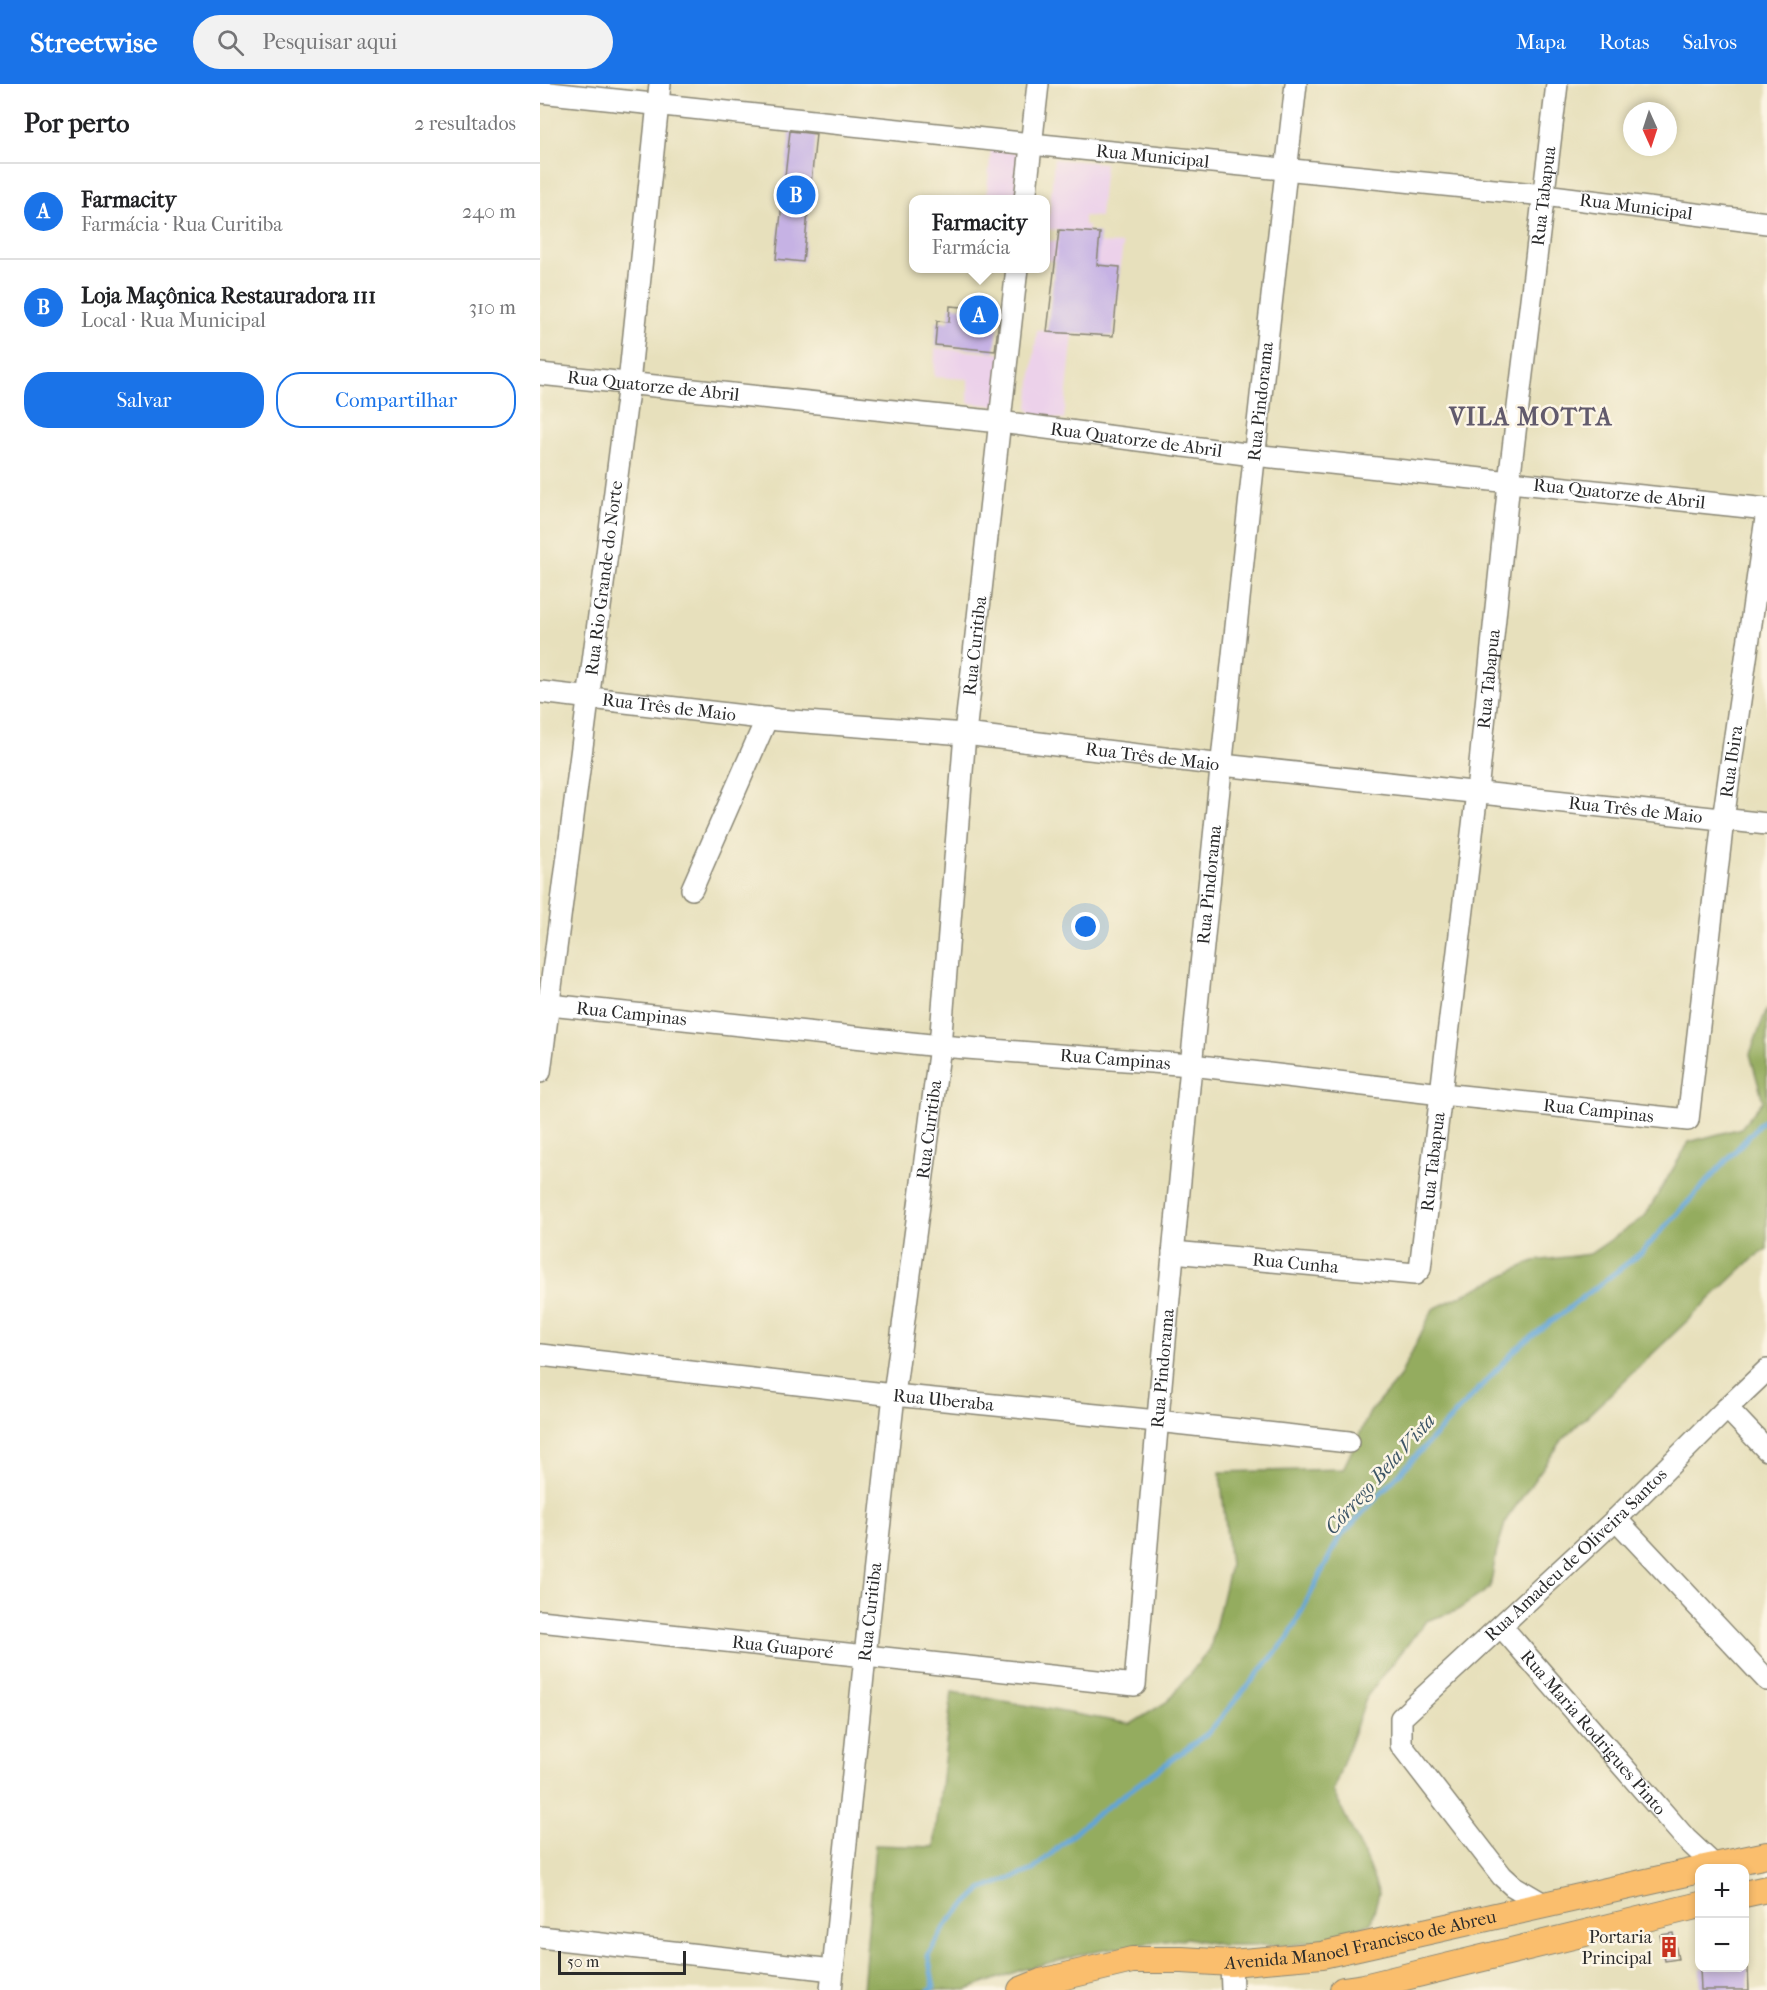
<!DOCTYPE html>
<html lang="pt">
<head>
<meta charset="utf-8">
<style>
  body { margin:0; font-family:"IM FELL French Canon",serif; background:#f2f2f2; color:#202124 }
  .controls { position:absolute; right:18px; bottom:18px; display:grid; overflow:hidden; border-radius:12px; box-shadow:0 3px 9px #0003 }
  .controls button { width:54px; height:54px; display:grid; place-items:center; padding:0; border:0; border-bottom:2px solid #e0e0e0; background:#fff; color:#202124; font:30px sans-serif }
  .compass { position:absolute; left:1083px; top:18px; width:54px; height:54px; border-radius:50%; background:#fff; box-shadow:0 3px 9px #0003; rotate:177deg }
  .scale { position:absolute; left:18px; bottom:15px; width:128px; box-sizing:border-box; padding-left:6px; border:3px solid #2b2b2b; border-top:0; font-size:16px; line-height:21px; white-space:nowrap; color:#2b2b2b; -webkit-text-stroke:4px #fcf5e5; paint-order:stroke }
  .you { position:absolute; left:546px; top:843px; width:21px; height:21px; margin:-15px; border:4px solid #fff; border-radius:50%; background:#1a73e8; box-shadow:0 0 0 9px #1a73e833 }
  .badge { display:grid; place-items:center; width:39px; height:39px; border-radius:50%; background:#1a73e8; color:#fff; font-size:20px; font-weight:700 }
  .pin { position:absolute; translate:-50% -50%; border:3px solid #fff; box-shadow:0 2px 6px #0006 }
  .popup { position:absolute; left:369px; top:111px; width:141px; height:78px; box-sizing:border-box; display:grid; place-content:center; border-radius:12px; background:#fff; filter:drop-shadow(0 2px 4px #0005); font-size:20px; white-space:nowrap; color:#757577 }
  .popup b { font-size:22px; color:#202124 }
  .popup::after { content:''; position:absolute; left:50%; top:100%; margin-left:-12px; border:12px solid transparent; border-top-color:#fff }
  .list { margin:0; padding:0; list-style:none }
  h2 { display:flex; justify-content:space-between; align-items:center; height:78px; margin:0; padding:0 24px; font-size:26px }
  h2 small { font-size:20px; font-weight:400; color:#757577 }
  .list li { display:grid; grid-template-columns:39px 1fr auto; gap:18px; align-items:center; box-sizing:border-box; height:96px; padding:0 24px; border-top:2px solid #e0e0e0 }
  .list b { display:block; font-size:22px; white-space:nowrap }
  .list p { margin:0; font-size:20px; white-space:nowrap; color:#757577 }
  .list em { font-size:20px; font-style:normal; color:#757577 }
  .actions { display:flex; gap:12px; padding:18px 24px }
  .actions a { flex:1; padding:14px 0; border:2px solid #1a73e8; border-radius:24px; text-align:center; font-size:21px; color:#1a73e8 }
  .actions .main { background:#1a73e8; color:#fff }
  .icon { flex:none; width:33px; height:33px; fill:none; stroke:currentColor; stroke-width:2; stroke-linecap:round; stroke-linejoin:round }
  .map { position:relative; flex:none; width:1227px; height:1906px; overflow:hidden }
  header { display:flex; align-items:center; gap:36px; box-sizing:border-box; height:84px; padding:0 30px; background:#1a73e8; color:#fff }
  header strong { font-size:28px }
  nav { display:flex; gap:33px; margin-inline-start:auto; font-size:21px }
  .search { width:420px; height:54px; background:#f2f2f2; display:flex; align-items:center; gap:15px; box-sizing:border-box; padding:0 21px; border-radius:33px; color:#757577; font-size:22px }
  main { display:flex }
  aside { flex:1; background:#fff }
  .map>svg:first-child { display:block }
</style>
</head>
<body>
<header>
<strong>Streetwise</strong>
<div class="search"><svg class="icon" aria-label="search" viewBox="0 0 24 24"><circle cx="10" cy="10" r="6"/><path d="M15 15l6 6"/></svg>Pesquisar aqui</div>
<nav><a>Mapa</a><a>Rotas</a><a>Salvos</a></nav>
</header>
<main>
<aside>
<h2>Por perto<small>2 resultados</small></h2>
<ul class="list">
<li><span class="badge">A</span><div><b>Farmacity</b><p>Farmácia · Rua Curitiba</p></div><em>240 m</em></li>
<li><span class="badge">B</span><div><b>Loja Maçônica Restauradora 111</b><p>Local · Rua Municipal</p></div><em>310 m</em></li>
</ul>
<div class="actions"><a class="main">Salvar</a><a>Compartilhar</a></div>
</aside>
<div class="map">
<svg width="1227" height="1906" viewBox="0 0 1227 1906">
  <rect width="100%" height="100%" fill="#fcf5e5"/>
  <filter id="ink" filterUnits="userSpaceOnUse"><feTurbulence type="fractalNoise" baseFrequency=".0167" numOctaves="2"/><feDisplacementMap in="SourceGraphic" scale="12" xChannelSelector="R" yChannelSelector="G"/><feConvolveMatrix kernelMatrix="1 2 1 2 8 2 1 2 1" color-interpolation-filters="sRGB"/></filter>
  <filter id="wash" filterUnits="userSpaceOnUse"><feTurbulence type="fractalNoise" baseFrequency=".008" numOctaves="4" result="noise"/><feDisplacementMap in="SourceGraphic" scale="24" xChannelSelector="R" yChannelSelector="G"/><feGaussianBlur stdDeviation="1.35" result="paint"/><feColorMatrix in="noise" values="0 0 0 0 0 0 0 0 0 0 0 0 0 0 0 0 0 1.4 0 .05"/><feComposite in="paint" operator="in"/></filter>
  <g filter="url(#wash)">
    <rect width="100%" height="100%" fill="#e7e0bc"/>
    <!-- built -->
    <g fill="#ecd1ea">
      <path d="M451 65 483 69V115L446 116Z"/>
      <path d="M514 75 565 79 560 133 544 132V141L548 142V149L508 145Z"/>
      <path d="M507 157 583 160 580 183 505 176Z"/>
      <path d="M497 246 533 250 524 335 493 332 488 324Z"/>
      <path d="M395 264 466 270 460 322 428 319V295L394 293Z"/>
    </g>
    <!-- forest -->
    <path fill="#94ac5e" stroke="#606c44" stroke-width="1.5" d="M1227 924V1165L1209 1178 1023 1355 966 1436 956 1470 950 1504 916 1527 886 1537 827 1612 793 1707 822 1766 839 1809 831 1838 801 1853 752 1861H681L647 1854 559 1866 481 1886 426 1906H323L335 1761 394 1763 412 1608 591 1640 628 1617 670 1565 690 1481 680 1388 803 1385 830 1328 859 1294 893 1225 994 1177 1050 1170 1105 1132 1149 1058 1201 1044 1223 1017 1210 970Z"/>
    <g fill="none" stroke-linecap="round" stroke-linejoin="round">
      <!-- stream -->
      <path stroke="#62a5d6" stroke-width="5" d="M389 1906 394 1903 388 1871 409 1837 441 1806 493 1786 548 1737 668 1649 748 1554 799 1454 977 1264 1102 1168 1220 1040 1227 1034"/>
    </g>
    <g id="blocks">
      <!-- building -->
      <g fill="#c6b2e4">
        <path d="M250 47 276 50 263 178 236 175Z"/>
        <path d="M519 146 560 149 557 181 580 183 573 252 507 248Z"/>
        <path d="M410 222 460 226 455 267 395 261 397 237 409 238Z"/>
        <path d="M1133 1849 1138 1875 1125 1877 1120 1851Z"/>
        <path d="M1160 1884H1208L1209 1906H1161Z"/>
      </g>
    </g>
  </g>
  <g filter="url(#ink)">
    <use href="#blocks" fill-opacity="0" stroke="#898674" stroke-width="1.5"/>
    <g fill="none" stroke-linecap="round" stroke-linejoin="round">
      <defs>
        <g id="minor">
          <path id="s1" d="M0 8 491 60 1004 111 1227 139"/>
          <path d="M485 116 498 0"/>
          <path id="s2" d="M0 290 460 338 713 371 1227 425"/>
          <path id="s3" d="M0 608 239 636 425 650 682 681 1227 740"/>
          <path d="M152 805 227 634"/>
          <path id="s4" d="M0 920 400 962 651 981 902 1010 1148 1036 1183 736 1227 427"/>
          <path id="s5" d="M0 988 89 299 120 0"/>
          <path id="s6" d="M633 1168 875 1190 880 1185 937 708 969 398 1017 0"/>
          <path id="s7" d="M0 1271 354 1311 617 1337 809 1358"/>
          <path d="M1187 1324 1227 1366"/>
          <path d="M1076 1435 1227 1596"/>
          <path id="s8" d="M0 1537 595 1601C639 1066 695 533 756 0"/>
          <path id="s9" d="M961 1542 1146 1755 1175 1782"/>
          <path id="s10" d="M1007 1822 973 1802 962 1792 861 1661V1634L1076 1435 1187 1324 1227 1286"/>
          <path d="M0 1853 293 1886"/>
          <path d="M691 1879 692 1906"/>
          <path id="s11" d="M291 1906 325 1572 354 1311 400 962 425 650 477 184"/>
        </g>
        <g id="major">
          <path d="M1165 1784 1227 1771"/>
          <path d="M1204 1810 1227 1805"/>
          <path id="s12" d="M481 1906 501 1898 592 1876H642L691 1879 782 1871 1160 1786"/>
          <path d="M803 1906 824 1903 1160 1821"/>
        </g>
      </defs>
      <!-- minor casing -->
      <use href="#minor" stroke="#898674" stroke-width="24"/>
      <!-- major casing -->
      <use href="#major" stroke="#898674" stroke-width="28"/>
      <!-- minor -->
      <use href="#minor" stroke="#fff" stroke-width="21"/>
      <!-- major -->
      <use href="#major" stroke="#fabe6d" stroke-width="26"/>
    </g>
  </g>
  <!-- icons -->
  <defs>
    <symbol id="building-bare" viewBox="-9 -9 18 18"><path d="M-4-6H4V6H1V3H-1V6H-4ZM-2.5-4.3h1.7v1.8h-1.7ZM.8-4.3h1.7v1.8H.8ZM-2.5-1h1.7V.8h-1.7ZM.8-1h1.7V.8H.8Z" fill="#c8321e" stroke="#fcf5e5" stroke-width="2.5" paint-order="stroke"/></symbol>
  </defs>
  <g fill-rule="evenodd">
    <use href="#building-bare" x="1114" y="1848" width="30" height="30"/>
  </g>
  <g text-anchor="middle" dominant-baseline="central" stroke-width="5" stroke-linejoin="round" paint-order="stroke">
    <!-- street labels -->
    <g font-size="18" fill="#2b2b2b" stroke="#fcf5e5">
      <text stroke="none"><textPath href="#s1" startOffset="616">Rua Municipal</textPath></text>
      <text stroke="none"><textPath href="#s6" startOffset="1330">Rua Tabapua</textPath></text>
      <text stroke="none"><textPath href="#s1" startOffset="1102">Rua Municipal</textPath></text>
      <text stroke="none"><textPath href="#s2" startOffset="114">Rua Quatorze de Abril</textPath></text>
      <text stroke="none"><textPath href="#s8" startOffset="1888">Rua Pindorama</textPath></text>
      <text stroke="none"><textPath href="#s2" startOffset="600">Rua Quatorze de Abril</textPath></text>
      <text stroke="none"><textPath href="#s2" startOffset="1086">Rua Quatorze de Abril</textPath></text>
      <text stroke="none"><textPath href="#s5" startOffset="498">Rua Rio Grande do Norte</textPath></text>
      <text stroke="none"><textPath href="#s11" startOffset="1352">Rua Curitiba</textPath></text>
      <text stroke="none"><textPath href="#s6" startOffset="844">Rua Tabapua</textPath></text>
      <text stroke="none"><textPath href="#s3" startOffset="130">Rua Três de Maio</textPath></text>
      <text stroke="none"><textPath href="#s3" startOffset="616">Rua Três de Maio</textPath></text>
      <text stroke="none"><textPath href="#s4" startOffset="1515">Rua Ibira</textPath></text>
      <text stroke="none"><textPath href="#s3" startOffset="1102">Rua Três de Maio</textPath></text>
      <text stroke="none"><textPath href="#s8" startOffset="1402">Rua Pindorama</textPath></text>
      <text stroke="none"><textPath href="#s4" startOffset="92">Rua Campinas</textPath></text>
      <text stroke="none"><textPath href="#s4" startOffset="578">Rua Campinas</textPath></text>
      <text stroke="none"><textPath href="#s4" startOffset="1064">Rua Campinas</textPath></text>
      <text stroke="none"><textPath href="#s11" startOffset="866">Rua Curitiba</textPath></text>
      <text stroke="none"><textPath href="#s6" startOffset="358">Rua Tabapua</textPath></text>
      <text stroke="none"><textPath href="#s6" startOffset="123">Rua Cunha</textPath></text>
      <text stroke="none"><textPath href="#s8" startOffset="916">Rua Pindorama</textPath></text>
      <text stroke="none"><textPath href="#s7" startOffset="406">Rua Uberaba</textPath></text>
      <text stroke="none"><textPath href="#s10" startOffset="486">Rua Amadeu de Oliveira Santos</textPath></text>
      <text stroke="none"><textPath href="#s11" startOffset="380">Rua Curitiba</textPath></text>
      <text stroke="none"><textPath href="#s8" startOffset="244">Rua Guaporé</textPath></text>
      <text stroke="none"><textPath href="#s9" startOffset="141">Rua Maria Rodrigues Pinto</textPath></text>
      <text stroke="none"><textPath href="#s12" startOffset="346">Avenida Manoel Francisco de Abreu</textPath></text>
    </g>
    <!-- poi labels -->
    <g font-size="18" fill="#2b2b2b" stroke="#fcf5e5" text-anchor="end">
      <text x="1112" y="1853">Portaria<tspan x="1112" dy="21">Principal</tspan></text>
    </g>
    <!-- water labels -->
    <g font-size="20" font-style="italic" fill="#3e5667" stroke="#fcf5e5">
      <text transform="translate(840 1390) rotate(-48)">Córrego Bela Vista</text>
    </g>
    <!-- district labels -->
    <g font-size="24" font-weight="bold" letter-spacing="1.5" fill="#615a6c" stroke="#fcf5e5">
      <text x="991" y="333">VILA MOTTA</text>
    </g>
  </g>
</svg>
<div class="controls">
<button>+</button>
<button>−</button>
</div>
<svg class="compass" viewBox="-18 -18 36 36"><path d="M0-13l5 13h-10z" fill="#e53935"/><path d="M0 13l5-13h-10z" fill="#757577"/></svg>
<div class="scale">50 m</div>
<div class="you"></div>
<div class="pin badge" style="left:439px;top:231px">A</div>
<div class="popup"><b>Farmacity</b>Farmácia</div>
<div class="pin badge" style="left:256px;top:111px">B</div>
</div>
</main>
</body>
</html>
